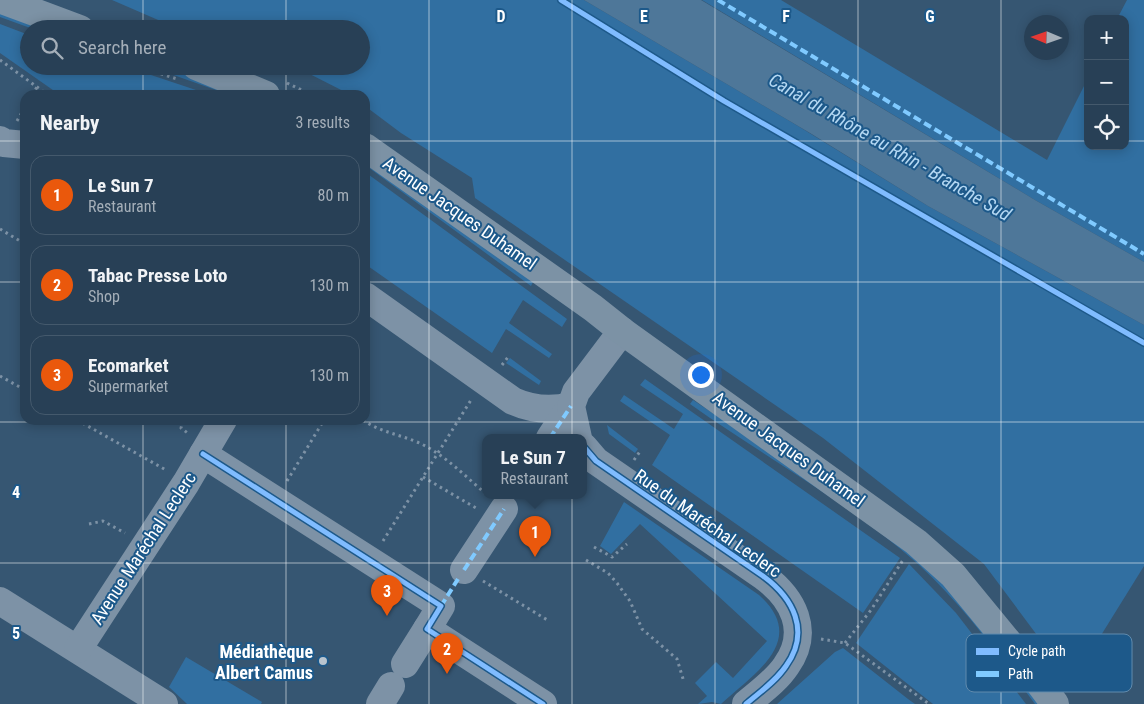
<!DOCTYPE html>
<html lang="en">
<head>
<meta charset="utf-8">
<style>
  body { margin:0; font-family:"Roboto Condensed",sans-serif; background:#344b60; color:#f1f3f6 }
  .controls { position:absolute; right:15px; top:15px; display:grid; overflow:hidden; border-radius:10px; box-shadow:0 2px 12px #0003 }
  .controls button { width:45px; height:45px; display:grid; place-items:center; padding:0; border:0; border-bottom:1px solid #44596c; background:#284056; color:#f1f3f6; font:25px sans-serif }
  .compass { position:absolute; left:1024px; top:15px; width:45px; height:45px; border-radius:50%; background:#284056; box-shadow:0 2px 12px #0003; rotate:272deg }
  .you { position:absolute; left:700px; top:374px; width:18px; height:18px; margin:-12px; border:4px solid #fff; border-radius:50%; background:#1a73e8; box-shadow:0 0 0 8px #1a73e833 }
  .badge { display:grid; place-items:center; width:32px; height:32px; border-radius:50%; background:#ea580c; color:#fff; font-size:16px; font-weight:700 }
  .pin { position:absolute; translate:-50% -41px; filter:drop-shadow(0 1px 2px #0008) }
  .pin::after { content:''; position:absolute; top:26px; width:18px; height:15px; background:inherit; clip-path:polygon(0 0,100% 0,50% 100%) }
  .popup { position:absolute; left:482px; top:434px; width:105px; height:65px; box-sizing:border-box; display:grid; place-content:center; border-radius:10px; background:#284056; filter:drop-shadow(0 1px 4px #0005); font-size:16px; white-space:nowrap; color:#a5afb9 }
  .popup b { font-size:19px; color:#f1f3f6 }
  .popup::after { content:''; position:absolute; left:50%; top:100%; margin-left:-10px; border:10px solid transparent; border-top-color:#284056 }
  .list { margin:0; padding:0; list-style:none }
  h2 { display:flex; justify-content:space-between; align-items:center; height:65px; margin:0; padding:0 20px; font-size:21px }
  h2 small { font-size:16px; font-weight:400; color:#a5afb9 }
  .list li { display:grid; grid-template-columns:32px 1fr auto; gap:15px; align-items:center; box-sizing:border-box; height:80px; margin:0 10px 10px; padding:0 10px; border:1px solid #44596c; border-radius:15px }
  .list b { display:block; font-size:19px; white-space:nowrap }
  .list p { margin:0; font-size:16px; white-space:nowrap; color:#a5afb9 }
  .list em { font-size:16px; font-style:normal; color:#a5afb9 }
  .icon { flex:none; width:28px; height:28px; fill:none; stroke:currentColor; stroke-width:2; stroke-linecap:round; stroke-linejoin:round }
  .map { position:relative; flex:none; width:1144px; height:704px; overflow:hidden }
  .search { position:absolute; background:#284056; box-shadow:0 2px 12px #0003; left:20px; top:20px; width:350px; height:55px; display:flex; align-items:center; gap:12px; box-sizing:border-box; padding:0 18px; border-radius:28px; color:#a5afb9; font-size:19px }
  .panel { position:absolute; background:#284056; box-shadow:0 2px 12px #0003; left:20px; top:90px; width:350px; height:335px; border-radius:15px }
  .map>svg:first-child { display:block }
</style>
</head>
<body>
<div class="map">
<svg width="1144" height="704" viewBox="0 0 1144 704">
  <rect width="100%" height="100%" fill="#365672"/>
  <!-- green -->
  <g fill="#316fa1">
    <path d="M112 0H584L798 126 928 206 1144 325V566L1072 682 984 564 823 438 475 198 472 178 401 133 365 106V95H351L294 66H361V29H179Z"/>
    <path d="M702 0H781L1047 160 1088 78V146H1125V19H1117L1127 0H1144V262L1035 200Z"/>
    <path d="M0 12 42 29H33L0 17Z"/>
    <path d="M0 24 29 35V66H124L211 95H60L0 53Z"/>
    <path d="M148 66H163L240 95H230Z"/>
    <path d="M365 160 533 282 531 286 365 165Z"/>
    <path d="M365 172 567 319 562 327 523 300 509 323 552 354 549 358 506 329 492 353 365 264Z"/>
    <path d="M510 358 541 381 539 385 506 363Z"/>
    <path d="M645 379 900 558 863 613 652 465 670 435 620 401 624 395 674 429 683 414 640 385Z"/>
    <path d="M693 400 843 500 940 579 1041 704H1035C999 655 964 606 918 564 855 508 779 465 710 418L690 404Z"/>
    <path d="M607 425 638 449 635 453 609 434Z"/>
    <path d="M624 502 759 595C809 640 755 673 721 704L712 702 698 704 707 696 695 683 716 662 733 678 767 641 640 524 611 554 600 546Z"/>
    <path d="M909 564 956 613 1026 704H933L856 643Z"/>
    <path d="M843 648 908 699 915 704H777L835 652Z"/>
    <path d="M186 657 262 702 261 704H187L169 687Z"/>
  </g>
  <!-- water -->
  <path fill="#4e7799" d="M584 0H701L1035 200 1144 262V325L928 206 810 133Z"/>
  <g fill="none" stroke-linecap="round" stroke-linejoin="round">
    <!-- path -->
    <g stroke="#7d92a6" stroke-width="3" stroke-dasharray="2.5 4" stroke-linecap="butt">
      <path d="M102 23 122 29"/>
      <path d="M0 60 48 95"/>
      <path d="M136 66 177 79"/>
      <path d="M287 83 312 95"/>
      <path d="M32 95 37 87"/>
      <path d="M17 121 25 107"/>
      <path d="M0 229 25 244"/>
      <path d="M502 365 508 357"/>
      <path d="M0 376 25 390"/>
      <path d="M77 420 166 470"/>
      <path d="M183 420 181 428 189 434"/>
      <path d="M363 420C380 432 398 434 417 442 443 453 465 476 486 494"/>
      <path d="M634 460 641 450"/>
      <path d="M423 477 476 508"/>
      <path d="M287 481 324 420"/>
      <path d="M89 524 103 521 125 533"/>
      <path d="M383 541 471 400"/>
      <path d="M594 547 612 557 627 544"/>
      <path d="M586 560 608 573 617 583 630 601 642 629 677 659 684 682"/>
      <path d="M483 581 549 621"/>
      <path d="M821 639 845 643 929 704"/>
      <path d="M845 643 871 610 903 560"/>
    </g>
    <!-- minor -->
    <g stroke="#7d92a6" stroke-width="28">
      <path d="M0 140 4 143 25 145"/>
      <path d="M365 296 513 401C533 410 551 411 571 406"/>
      <path d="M550 438 571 406"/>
      <path d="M578 438 571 406 576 392 622 331"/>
      <path d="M584 447 596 461 763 576C793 598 811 631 786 666 776 681 760 692 746 704"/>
      <path d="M203 454 441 606 427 629 543 704"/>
      <path d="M464 570 504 509"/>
      <path d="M0 601 164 704"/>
      <path d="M78 649 186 483 223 420"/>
      <path d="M405 664 427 629"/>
      <path d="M380 704 391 686"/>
    </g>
    <!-- major -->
    <g stroke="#7c92a5" stroke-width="28">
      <path d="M2 0 80 29"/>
      <path d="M196 66 266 95"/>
      <path d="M365 147 593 308 622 331 916 542 953 575 1009 643 1055 704"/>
    </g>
    <!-- quiet -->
    <g stroke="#80caff" stroke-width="4" stroke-dasharray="8 4" stroke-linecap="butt">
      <path d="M718 0 1144 254"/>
      <path d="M550 438 571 406"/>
      <path d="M464 570 504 509"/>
      <path d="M441 606 458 579"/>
    </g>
    <defs>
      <g id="cycleway">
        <path d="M561 0 724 101 1144 343"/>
        <path d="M584 447 596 461 763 576C793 598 811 631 786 666 776 681 760 692 746 704"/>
        <path d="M203 454 441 606 427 629 543 704"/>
      </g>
    </defs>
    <!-- cycleway casing -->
    <use href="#cycleway" stroke="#1d598a" stroke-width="8"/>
    <!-- cycleway -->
    <use href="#cycleway" stroke="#80bcff" stroke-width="5"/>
  </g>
  <!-- grid -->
  <path fill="none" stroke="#fff" stroke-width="1" stroke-opacity="0.55" d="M143 0V29M286 0V29M429 0V704M572 0V704M715 0V704M858 0V704M1001 0V704M143 66V95M286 66V95M0 141H25M365 141H1088M1125 141H1144M0 282H25M365 282H1144M143 420V704M286 420V704M0 422H1144M0 563H1144"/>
  <!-- markers -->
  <circle fill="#b9c4ce" stroke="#1d598a" stroke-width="2" cx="323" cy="661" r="5"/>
  <g text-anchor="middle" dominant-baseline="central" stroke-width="4" stroke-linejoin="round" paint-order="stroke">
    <!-- street labels -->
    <g font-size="18" fill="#fff" stroke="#1d598a">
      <text transform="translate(460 213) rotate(35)">Avenue Jacques Duhamel</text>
      <text transform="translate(789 449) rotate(36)">Avenue Jacques Duhamel</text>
      <text transform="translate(708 523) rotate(35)">Rue du Maréchal Leclerc</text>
      <text transform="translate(143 548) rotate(-57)">Avenue Maréchal Leclerc</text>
    </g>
    <!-- poi labels -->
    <g font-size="18" font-weight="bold" fill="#fff" stroke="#1d598a" text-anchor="end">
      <text x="313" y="651">Médiathèque<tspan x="313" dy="21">Albert Camus</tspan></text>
    </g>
    <!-- water labels -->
    <g font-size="19" font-style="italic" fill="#b4d8f3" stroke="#1d598a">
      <text transform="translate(890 147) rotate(30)">Canal du Rhône au Rhin - Branche Sud</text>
    </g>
  </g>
  <!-- legend -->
  <rect x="966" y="634" width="166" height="58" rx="8" fill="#1d598a" stroke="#618bad" stroke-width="1"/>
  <rect x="976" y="648" width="23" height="7" fill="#80bcff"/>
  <rect x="976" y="671" width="23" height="6" fill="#80caff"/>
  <g font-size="14" fill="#fff">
    <text x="1008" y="656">Cycle path</text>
    <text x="1008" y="679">Path</text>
  </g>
  <g font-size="16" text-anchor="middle" font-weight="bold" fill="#fff" stroke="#1d598a" stroke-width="4" stroke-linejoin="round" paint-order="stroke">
    <text x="501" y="22">D</text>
    <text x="644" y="22">E</text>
    <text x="786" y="22">F</text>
    <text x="930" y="22">G</text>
    <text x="16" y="498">4</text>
    <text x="16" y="639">5</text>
  </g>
</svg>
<div class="controls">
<button>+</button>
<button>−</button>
<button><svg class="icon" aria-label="locate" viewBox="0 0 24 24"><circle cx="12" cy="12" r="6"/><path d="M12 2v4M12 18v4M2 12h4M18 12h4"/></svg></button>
</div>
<svg class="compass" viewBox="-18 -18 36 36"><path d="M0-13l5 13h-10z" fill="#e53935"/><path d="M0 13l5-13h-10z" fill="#a5afb9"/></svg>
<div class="you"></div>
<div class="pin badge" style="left:535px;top:557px">1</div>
<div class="popup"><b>Le Sun 7</b>Restaurant</div>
<div class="pin badge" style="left:447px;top:674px">2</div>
<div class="pin badge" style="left:387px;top:616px">3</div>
<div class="search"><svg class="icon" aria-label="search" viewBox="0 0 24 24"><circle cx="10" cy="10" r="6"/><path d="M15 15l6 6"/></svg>Search here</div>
<section class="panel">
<h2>Nearby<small>3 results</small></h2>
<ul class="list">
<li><span class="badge">1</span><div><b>Le Sun 7</b><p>Restaurant</p></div><em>80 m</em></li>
<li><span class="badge">2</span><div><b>Tabac Presse Loto</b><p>Shop</p></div><em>130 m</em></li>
<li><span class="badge">3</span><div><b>Ecomarket</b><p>Supermarket</p></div><em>130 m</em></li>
</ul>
</section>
</div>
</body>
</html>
